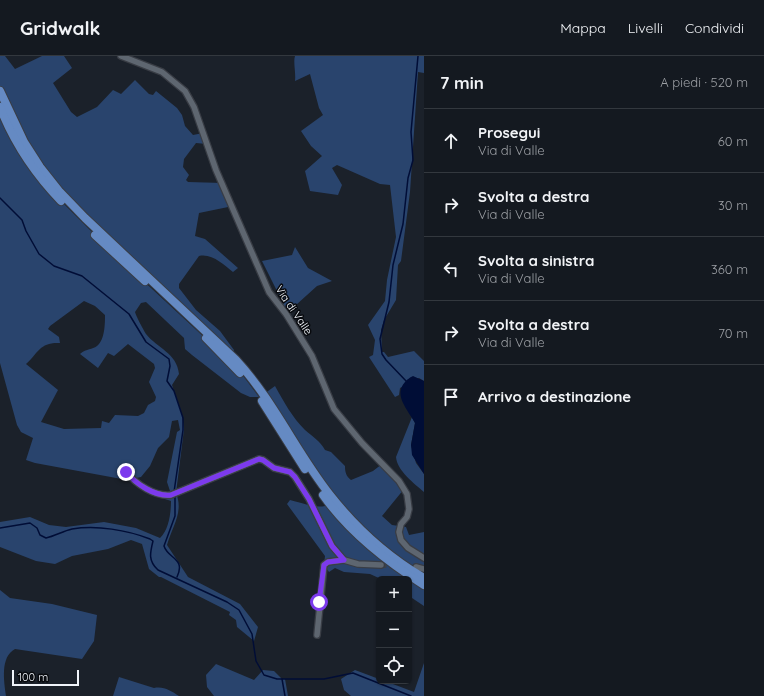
<!DOCTYPE html>
<html lang="it">
<head>
<meta charset="utf-8">
<style>
  body { margin:0; font-family:Quicksand,sans-serif; background:#21262d; color:#f1f3f6 }
  .controls { position:absolute; right:12px; bottom:12px; display:grid; overflow:hidden; border-radius:6px; box-shadow:0 1px 3px #0004 }
  .controls button { width:36px; height:36px; display:grid; place-items:center; padding:0; border:0; border-bottom:1px solid #33383e; background:#141920; color:#f1f3f6; font:20px sans-serif }
  .scale { position:absolute; left:12px; bottom:10px; width:67px; box-sizing:border-box; padding-left:4px; border:2px solid #f0f4fa; border-top:0; font-size:11px; line-height:14px; white-space:nowrap; color:#f0f4fa; -webkit-text-stroke:3px #080a0e; paint-order:stroke }
  .stop { position:absolute; width:12px; height:12px; margin:-9px; border:3px solid #7c3aed; border-radius:50%; background:#fff }
  .stop.end { background:#7c3aed; border-color:#fff; box-shadow:0 1px 4px #0008 }
  .list { margin:0; padding:0; list-style:none }
  h2 { display:flex; justify-content:space-between; align-items:center; height:52px; margin:0; padding:0 16px; font-size:17px }
  h2 small { font-size:13px; font-weight:400; color:#9da0a5 }
  .list li { display:grid; grid-template-columns:26px 1fr auto; gap:12px; align-items:center; box-sizing:border-box; height:64px; padding:0 16px; border-top:1px solid #33383e }
  .list b { display:block; font-size:15px; white-space:nowrap }
  .list p { margin:0; font-size:13px; white-space:nowrap; color:#9da0a5 }
  .list em { font-size:13px; font-style:normal; color:#9da0a5 }
  .icon { flex:none; width:22px; height:22px; fill:none; stroke:currentColor; stroke-width:2; stroke-linecap:round; stroke-linejoin:round }
  .map { position:relative; flex:none; width:424px; height:640px; overflow:hidden }
  header { display:flex; align-items:center; gap:24px; box-sizing:border-box; height:56px; padding:0 20px; background:#141920; border-bottom:1px solid #33383e }
  header strong { font-size:19px }
  nav { display:flex; gap:22px; margin-inline-start:auto; font-size:14px }
  main { display:flex }
  aside { flex:1; background:#141920 }
  .map>svg:first-child { display:block }
</style>
</head>
<body>
<header>
<strong>Gridwalk</strong>
<nav><a>Mappa</a><a>Livelli</a><a>Condividi</a></nav>
</header>
<main>
<div class="map">
<svg width="424" height="640" viewBox="0 0 424 640">
  <rect width="100%" height="100%" fill="#1b212a"/>
  <!-- green -->
  <g fill="#29446d" fill-rule="evenodd">
    <path d="M0 0H5L15 13 42 0H64L72 12 53 27 71 56 77 61 97 51 113 34 121 38 135 24 149 38 153 39 156 35 177 52 182 59 185 70 193 79 203 77 207 88 196 87 184 103 183 111 189 119 186 124 188 126 223 127 233 150 199 157 195 180 205 183 238 212 233 216C224 209 212 197 199 200L179 228V232L196 254 220 275 234 294 232 300 49 124 0 35Z"/>
    <path d="M295 0H424V17L418 16 410 136 401 205 398 209 396 244 384 264 381 274 382 296H384L388 301 414 295 424 305V325L419 322 400 332 399 339 395 341 369 301 373 299 375 284 368 269 385 245 387 224 396 181 390 129 380 128 337 109 332 112 342 129 338 139 310 135 305 115 322 100 311 90 301 75 323 59 319 52 310 18 295 25C296 17 293 6 295 0Z"/>
    <path d="M0 51 46 130 110 194 218 294 241 317 259 341H250L241 337 192 299 185 293 184 282 146 246 141 247 135 256C136 260 144 275 146 278 157 292 177 297 179 318L172 329 182 359 184 373 176 437C184 456 172 471 167 489L188 521 240 548 258 571 254 585 237 571 236 564 229 559 230 556 161 521H159L149 513 142 488 131 484 108 493 72 500 55 508 36 505 0 491V466L30 461 49 469 66 471 104 466 136 472 160 482C169 474 171 456 171 445L162 442 161 439 170 435 167 426 177 376 180 374 178 364 172 365 169 381 158 392 150 410 141 421 127 424 35 407 26 404 33 382 21 376 17 369 0 307ZM84 245 95 250 105 259C105 267 105 284 97 290 92 294 87 292 80 298L98 312 108 297 114 300 128 288 154 308 155 312 149 326 156 341 155 345 148 349 144 357 138 360 115 359 109 367 102 365 101 372 64 373 41 366 58 334 26 308C39 296 40 286 60 287L59 281 48 273 50 270Z"/>
    <path d="M295 191 308 212 332 225 317 230 286 258 281 251 285 246 277 235 262 205 292 199Z"/>
    <path d="M275 330C284 346 292 361 305 374 313 381 320 385 325 394L331 396 345 410C345 416 346 420 351 424L373 415 382 408 404 433 382 460 392 469 406 471 409 479 424 476V522L412 515 344 455 264 338Z"/>
    <path d="M412 361 415 367 411 389 416 407 424 418V436C415 428 397 415 396 401Z"/>
    <path d="M290 444C307 448 313 453 332 449L424 529V550L409 540V523H381L370 518 344 516 335 512 329 516 324 509 325 500 287 448Z"/>
    <path d="M0 534 10 542 52 548 97 559 94 585 82 603 15 593C0 601 4 625 6 640H0Z"/>
    <path d="M424 607V640H351L344 634 341 623 355 614 379 623V625H385L414 636Z"/>
    <path d="M216 608 254 624 263 614 274 615 282 623H285L288 640H214L207 631 206 619Z"/>
    <path d="M119 621 154 632C164 630 171 635 179 640H113Z"/>
  </g>
  <!-- water -->
  <path fill="#000d36" d="M413 320 424 325V418L412 399 411 389 415 367C408 354 393 339 405 326 408 323 409 322 413 320Z"/>
  <g fill="none" stroke-linecap="round" stroke-linejoin="round">
    <!-- stream -->
    <g stroke="#000d36" stroke-width="1.5">
      <path d="M0 142 22 164 26 175 39 198 54 210 82 220 129 258 146 286 169 303 170 310 167 325 174 335 183 362V374L174 436"/>
      <path d="M407 326 386 304 382 298 380 283 389 246 393 209 403 168 408 122 413 104 411 76 418 0"/>
      <path d="M175 440V460L164 490C168 503 186 502 177 521"/>
      <path d="M0 472 30 467 37 472 40 479 46 482C55 480 63 475 72 473 97 469 127 474 150 483L153 485C150 497 148 505 158 514L227 546 239 554 252 578 256 605 264 619 277 623H324L353 617 411 640"/>
      <path d="M282 623 285 640"/>
    </g>
    <!-- minor-tunnel -->
    <path stroke="#3b4149" stroke-width="5.5" stroke-dasharray="5.5 3" stroke-linecap="butt" d="M381 509 396 510"/>
    <defs>
      <g id="minor">
        <path d="M121 0 162 16 185 35 194 51 216 114 269 236 286 258 312 300 334 353 362 387 399 425 407 438 409 453 407 461 401 468 399 476 401 484 408 492 424 502"/>
        <path d="M126 416C136 428 155 441 171 439L259 403 263 404 274 412 290 416 295 421 309 443 332 490 344 504 358 508 381 509"/>
        <path d="M416 511 424 513"/>
        <path d="M317 579 324 509 328 506 344 504"/>
      </g>
      <g id="highway">
        <path d="M0 35 24 86 40 111 59 135 85 162 236 304C274 345 296 396 330 439 356 472 388 501 424 522"/>
        <path d="M0 51C14 87 35 118 61 145"/>
        <path d="M95 179 145 225"/>
        <path d="M206 282 240 317"/>
        <path d="M262 345 305 413"/>
        <path d="M323 439C349 476 386 505 424 529"/>
      </g>
    </defs>
    <!-- minor casing -->
    <use href="#minor" stroke="#393d45" stroke-width="8"/>
    <!-- highway casing -->
    <use href="#highway" stroke="#393d45" stroke-width="10"/>
    <!-- minor -->
    <use href="#minor" stroke="#5e6670" stroke-width="5.5"/>
    <!-- highway -->
    <use href="#highway" stroke="#658ac3" stroke-width="8"/>
  </g>
  <g fill="none" stroke-linecap="round" stroke-linejoin="round">
    <!-- route -->
    <path stroke="#7c3aed" stroke-width="5" d="M126 416C136 428 155 441 171 439L259 403 263 404 274 412 290 416 295 421 309 443 332 490 344 504 328 506 324 509 319 546"/>
  </g>
  <g text-anchor="middle" dominant-baseline="central" stroke-width="3" stroke-linejoin="round" paint-order="stroke">
    <!-- street labels -->
    <g font-size="11" fill="#f0f4fa" stroke="#080a0e">
      <text transform="translate(294 254) rotate(56)">Via di Valle</text>
    </g>
  </g>
</svg>
<div class="controls">
<button>+</button>
<button>−</button>
<button><svg class="icon" aria-label="locate" viewBox="0 0 24 24"><circle cx="12" cy="12" r="6"/><path d="M12 2v4M12 18v4M2 12h4M18 12h4"/></svg></button>
</div>
<div class="scale">100 m</div>
<div class="stop" style="left:319px;top:546px"></div>
<div class="stop end" style="left:126px;top:416px"></div>
</div>
<aside>
<h2>7 min<small>A piedi · 520 m</small></h2>
<ul class="list">
<li><svg class="icon" aria-label="ahead" viewBox="0 0 24 24"><path d="M12 20V5M6 11l6-6 6 6"/></svg><div><b>Prosegui</b><p>Via di Valle</p></div><em>60 m</em></li>
<li><svg class="icon" aria-label="right" viewBox="0 0 24 24"><path d="M7 20v-9h11M14 6l5 5-5 5"/></svg><div><b>Svolta a destra</b><p>Via di Valle</p></div><em>30 m</em></li>
<li><svg class="icon" aria-label="left" viewBox="0 0 24 24"><path d="M17 20v-9H6M10 6l-5 5 5 5"/></svg><div><b>Svolta a sinistra</b><p>Via di Valle</p></div><em>360 m</em></li>
<li><svg class="icon" aria-label="right" viewBox="0 0 24 24"><path d="M7 20v-9h11M14 6l5 5-5 5"/></svg><div><b>Svolta a destra</b><p>Via di Valle</p></div><em>70 m</em></li>
<li><svg class="icon" aria-label="arrive" viewBox="0 0 24 24"><path d="M6 21V4h12l-3 4 3 4H6"/></svg><div><b>Arrivo a destinazione</b></div></li>
</ul>
</aside>
</main>
</body>
</html>
